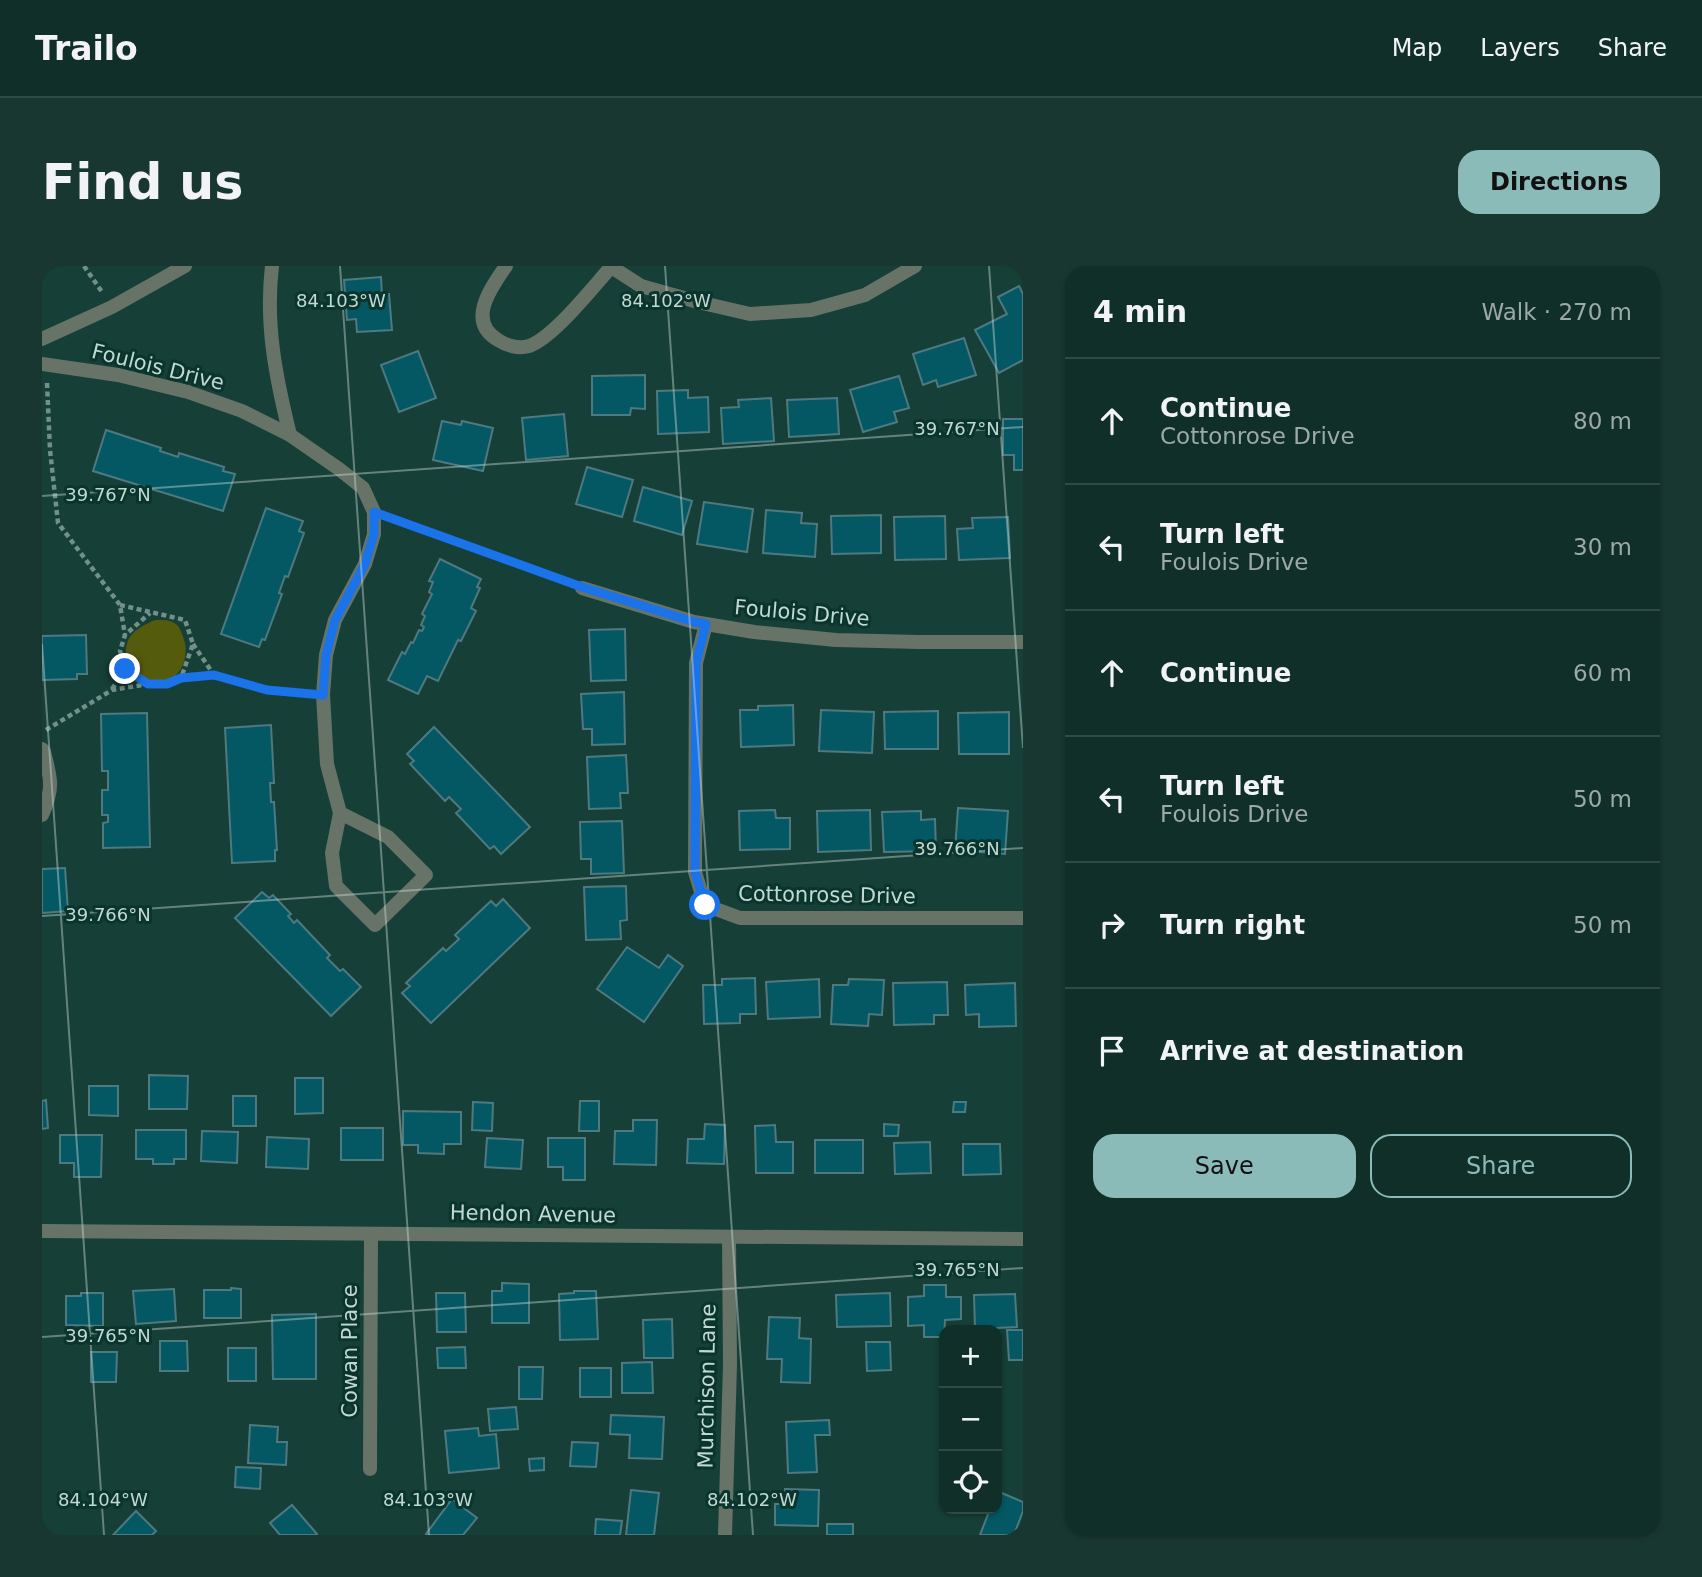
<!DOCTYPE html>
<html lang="en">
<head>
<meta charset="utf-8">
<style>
  body { margin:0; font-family:"DejaVu Sans",sans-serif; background:#193731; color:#f1f3f6 }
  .controls { position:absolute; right:21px; bottom:21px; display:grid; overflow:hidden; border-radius:14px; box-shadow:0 2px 5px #0004 }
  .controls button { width:63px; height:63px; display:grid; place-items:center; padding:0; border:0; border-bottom:2px solid #304a46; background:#102f29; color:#f1f3f6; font:35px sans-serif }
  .stop { position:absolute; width:21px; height:21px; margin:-16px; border:5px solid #1a73e8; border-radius:50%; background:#fff }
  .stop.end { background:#1a73e8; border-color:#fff; box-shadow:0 2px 7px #0008 }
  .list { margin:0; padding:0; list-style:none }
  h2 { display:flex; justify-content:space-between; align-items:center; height:91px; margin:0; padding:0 28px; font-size:30px }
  h2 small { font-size:23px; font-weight:400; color:#9ca9a8 }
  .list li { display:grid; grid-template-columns:46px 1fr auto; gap:21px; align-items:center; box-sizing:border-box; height:126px; padding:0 28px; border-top:2px solid #304a46 }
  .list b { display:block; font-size:26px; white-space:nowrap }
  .list p { margin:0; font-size:23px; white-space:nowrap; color:#9ca9a8 }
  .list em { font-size:23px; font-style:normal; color:#9ca9a8 }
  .actions { display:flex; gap:14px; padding:21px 28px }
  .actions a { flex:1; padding:16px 0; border:2px solid #8bbbb9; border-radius:21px; text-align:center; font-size:24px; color:#8bbbb9 }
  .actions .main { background:#8bbbb9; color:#111 }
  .icon { flex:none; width:38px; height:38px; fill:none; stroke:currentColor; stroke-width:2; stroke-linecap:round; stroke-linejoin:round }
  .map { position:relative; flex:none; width:981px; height:1269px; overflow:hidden; border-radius:21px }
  header { display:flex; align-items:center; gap:42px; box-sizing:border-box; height:98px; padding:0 35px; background:#102f29; border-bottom:2px solid #304a46 }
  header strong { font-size:33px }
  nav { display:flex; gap:38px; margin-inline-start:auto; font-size:24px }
  .intro { display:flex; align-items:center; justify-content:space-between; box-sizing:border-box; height:168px; padding:0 42px }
  h1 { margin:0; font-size:49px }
  .button { padding:18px 32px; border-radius:21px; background:#8bbbb9; color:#111; font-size:24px; font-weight:700 }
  main { display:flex; gap:42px; padding:0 42px }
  aside { flex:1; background:#102f29; border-radius:21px; box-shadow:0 2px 5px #0004 }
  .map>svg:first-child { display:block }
</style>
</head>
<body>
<header>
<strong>Trailo</strong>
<nav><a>Map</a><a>Layers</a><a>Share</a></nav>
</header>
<div class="intro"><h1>Find us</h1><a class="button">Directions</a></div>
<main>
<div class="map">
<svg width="981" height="1269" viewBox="0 0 981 1269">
  <rect width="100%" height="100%" fill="#163f37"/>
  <!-- green -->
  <path fill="#555b0d" d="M113 354C120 354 128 353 134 358 139 362 141 371 143 377 147 401 131 423 105 413 97 410 90 403 84 396 82 371 90 364 113 354Z"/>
  <!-- building -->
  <g fill="#035864" stroke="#4f7980" stroke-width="2">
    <path d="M339 11 340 29 347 28 350 64 315 66 314 53 305 54 302 14Z"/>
    <path d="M977 20 981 28V94L957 107 933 64 965 48 956 31Z"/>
    <path d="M922 72 934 109 896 121 894 114 881 119 871 88Z"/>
    <path d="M376 85 394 132 357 146 339 99Z"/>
    <path d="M603 109V143L589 142 588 149H550V110Z"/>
    <path d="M857 110 867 142 852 146 855 156 821 166 808 124Z"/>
    <path d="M646 124V132L666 131 667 166 616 168 615 125Z"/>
    <path d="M729 132 732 175 681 178 679 142 697 141 696 134Z"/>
    <path d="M795 132 797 168 747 171 745 134Z"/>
    <path d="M522 148 526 190 484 194 480 152Z"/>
    <path d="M961 153H981V204H972V189H961Z"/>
    <path d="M400 155 419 159 420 155 451 162 441 205 391 194Z"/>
    <path d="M64 164 119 182 118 185 136 191 137 187 182 201 181 205 193 208 181 245 51 205Z"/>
    <path d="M545 201 591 214 580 251 534 238Z"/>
    <path d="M601 221 650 235 640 269 592 255Z"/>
    <path d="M662 236 711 243 705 286 655 278Z"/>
    <path d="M224 242 261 255 257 265 262 267 246 311 243 310 237 327 240 328 223 374 220 373 217 381 179 368Z"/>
    <path d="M724 244 760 247 759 257 775 258 773 291 721 287Z"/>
    <path d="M839 249V287L790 288 789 250Z"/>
    <path d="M903 250 904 293 853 294 852 251Z"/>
    <path d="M966 251 968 292 917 294 915 263 931 262 930 252Z"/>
    <path d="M398 293 439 313 435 321 438 322 429 342 434 345 419 375 416 374 396 415 385 410 376 428 346 414 360 386 363 388 369 376 371 377 377 364 380 365 382 361 379 359 383 350 380 348 390 328 387 326 391 316 387 315Z"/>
    <path d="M583 363 584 414 549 415 547 364Z"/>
    <path d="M44 369 45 408H35V413L0 414V370Z"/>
    <path d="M582 426 583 478 550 479V463H541L539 428Z"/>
    <path d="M751 439 752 479 699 481 698 444H716V440Z"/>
    <path d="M779 444 832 446 830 487 777 485Z"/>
    <path d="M896 445V483H843L842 446Z"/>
    <path d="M967 446V488H917L916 447Z"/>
    <path d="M105 447 108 581 61 582V557L66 556V549H60V524H66V505H60L59 448Z"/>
    <path d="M229 459 232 517H228L229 536H232L235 584H233V595L190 597 183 462Z"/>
    <path d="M392 461 488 561 459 588 452 580 448 583 414 547 419 543 407 531 403 535 368 498 372 495 365 488Z"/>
    <path d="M584 489 586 527H578L579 542 547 543 545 491Z"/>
    <path d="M916 542 966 545 963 588 913 584Z"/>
    <path d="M733 544 734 552H748V583L698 584 697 545Z"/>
    <path d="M828 544 829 584 776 586 775 545Z"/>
    <path d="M879 545V554L893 553 894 585 842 586 840 546Z"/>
    <path d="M580 555 582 607 549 608V593H539L538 556Z"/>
    <path d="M23 602 26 645 0 647V603Z"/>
    <path d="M584 620 585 654 578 655 579 673 544 674 542 621Z"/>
    <path d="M220 626 227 632 231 629 249 648 246 650 252 657 255 654 288 689 285 692 298 705 301 703 319 721 289 750 193 652Z"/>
    <path d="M461 633 488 662 389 757 360 727 368 720 364 717 401 682 404 685 417 673 413 669 449 635 454 640Z"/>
    <path d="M585 681 617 702 626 689 641 700 602 756 555 723Z"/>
    <path d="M713 712 714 748H698V757L662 758 661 719H680V713Z"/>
    <path d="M777 713 778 751 726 753 724 716Z"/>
    <path d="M807 713 842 714 840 749 827 748 826 760 789 758 791 719H806Z"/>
    <path d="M905 716 906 749H892V758L852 759 851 717Z"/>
    <path d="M973 717 974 760 937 761V748L924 749 923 719Z"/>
    <path d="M107 809 146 810 145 843H107Z"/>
    <path d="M253 812H281V847L253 848Z"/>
    <path d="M47 820H76V850L47 849Z"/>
    <rect x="191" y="830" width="23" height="30"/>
    <path d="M4 834 6 862 0 863V835Z"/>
    <path d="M538 835H557V865H537Z"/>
    <path d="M431 836 451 837 450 865 430 864Z"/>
    <path d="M912 836H924L923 846H911Z"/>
    <path d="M361 845 419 846V878H402V888L376 887V879H361Z"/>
    <path d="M591 854H615L614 899 572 898 573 865H591Z"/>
    <path d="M663 858 683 859 682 898 645 897 646 873H662Z"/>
    <path d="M842 858 857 859 856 870H842Z"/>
    <path d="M733 859 734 876H751V907H714L713 860Z"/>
    <rect x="299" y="862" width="42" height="32"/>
    <path d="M94 864H144V893H132V898H111V893H94Z"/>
    <path d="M160 865 196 866 195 897 159 895Z"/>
    <path d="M18 869H60L59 911H32V897H18Z"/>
    <path d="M225 871 267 873 266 903 224 901Z"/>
    <path d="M445 872 481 874 479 903 443 901Z"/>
    <path d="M506 872H543V914H521V901H506Z"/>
    <rect x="773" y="874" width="48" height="33"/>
    <path d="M888 876 889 907 853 908 852 877Z"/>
    <path d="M921 878H958L959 908 921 909Z"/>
    <path d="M460 1017 487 1018V1057H450V1025H460Z"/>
    <path d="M882 1019H904V1031H919V1053L903 1054 902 1071H882V1059L866 1060V1031L882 1030Z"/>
    <path d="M189 1022 199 1023V1052H162V1024H189Z"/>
    <path d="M132 1023 134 1055 94 1058 91 1025Z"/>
    <path d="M532 1025H554L556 1073 518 1074 517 1028 532 1027Z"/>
    <path d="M39 1027H61V1060L24 1059V1030H39Z"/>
    <path d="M394 1027H423L424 1066H395Z"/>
    <path d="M848 1027 849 1060 795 1061 794 1029Z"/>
    <path d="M973 1028 975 1061 933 1063 932 1029Z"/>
    <path d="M274 1048V1113H231L230 1049Z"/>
    <path d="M727 1051 758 1052 757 1072 769 1073 768 1117 739 1116 740 1093H725Z"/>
    <path d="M630 1053 631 1092H602L601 1054Z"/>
    <path d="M965 1064H981V1094H967Z"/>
    <path d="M118 1075H145L146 1105H118Z"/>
    <path d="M824 1076H848L849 1104 825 1105Z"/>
    <path d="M423 1081 424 1102H396L395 1082Z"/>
    <rect x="186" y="1082" width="28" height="33"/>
    <path d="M49 1086H75L74 1116H49Z"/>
    <path d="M610 1096 611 1127H580V1097Z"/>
    <path d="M477 1101H501L500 1133H477Z"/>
    <rect x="538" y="1102" width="31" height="29"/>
    <path d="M474 1141 476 1163 448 1165 446 1143Z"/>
    <path d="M569 1149 622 1151 620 1193 587 1192 588 1169 568 1168Z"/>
    <path d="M787 1154 788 1169H773L775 1206 746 1207 744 1156Z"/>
    <path d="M208 1159 236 1161 235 1176H245L244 1199 206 1197Z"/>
    <path d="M436 1162 437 1170 454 1168 457 1202 407 1207 403 1165Z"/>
    <path d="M530 1176 556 1177 554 1201 528 1200Z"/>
    <path d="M502 1192V1204L488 1205 487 1193Z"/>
    <path d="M194 1201 219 1202 218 1223 193 1221Z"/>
    <path d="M743 1223 777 1224 776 1260 733 1259V1238H743Z"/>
    <path d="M589 1224 617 1227 612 1269H584Z"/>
    <path d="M955 1225 981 1236V1245L972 1269H938L948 1243H955Z"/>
    <path d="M410 1233 435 1252 421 1269H386L384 1268Z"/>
    <path d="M250 1239 275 1268 274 1269H238L228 1257Z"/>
    <path d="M94 1245 114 1265 110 1269H71Z"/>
    <path d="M554 1253 580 1255 578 1269H553Z"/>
    <rect x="785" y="1258" width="26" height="11"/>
  </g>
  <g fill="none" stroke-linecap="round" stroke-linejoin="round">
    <!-- path -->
    <g stroke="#719089" stroke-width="4.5" stroke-dasharray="5 3.5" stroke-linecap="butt">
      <path d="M42 0 60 26"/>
      <path d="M5 117 8 184 16 257 78 339 83 369"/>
      <path d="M349 252 525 316"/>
      <path d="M78 339 143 354 151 378 139 412 125 418H106L84 403 78 385 83 369 108 347"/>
      <path d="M151 378 172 409 225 424 262 427"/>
      <path d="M139 412 171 409"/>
      <path d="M70 423 84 403"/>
      <path d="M4 464 70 424 106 418"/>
    </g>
    <!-- minor -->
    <g stroke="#687368" stroke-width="14">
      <path d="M230 0C223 59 234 112 248 169"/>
      <path d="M464 0C449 22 424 55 456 74 465 80 477 83 487 80 511 72 551 21 569 1"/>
      <path d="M568 0 599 20 656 36 708 48 769 44 823 29 873 0"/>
      <path d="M0 73 70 41 143 0"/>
      <path d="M0 98 76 109 146 126 200 145 248 169 297 203 321 222 332 246V268L323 298 293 354 284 389 281 429 285 498 298 547 290 587 294 620 333 659 384 609 346 571 298 547"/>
      <path d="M540 322 652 356 712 366 794 374 877 376H981"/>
      <path d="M664 358 654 397 653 606 663 639 698 652H981"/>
      <path d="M0 483 2 486C9 513 12 522 0 549"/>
      <path d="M0 965 981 973"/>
      <path d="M328 1203 329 968"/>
      <path d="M683 1269 688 1099 687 971"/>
    </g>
  </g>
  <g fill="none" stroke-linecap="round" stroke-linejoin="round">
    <!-- route -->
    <path stroke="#1a73e8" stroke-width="9" d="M83 403 106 418H125L139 412 172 409 225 424 281 429 284 389 293 354 323 298 332 268V246L540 321 652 356 664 358 654 397 653 606 663 639"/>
  </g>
  <!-- ticks -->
  <path fill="none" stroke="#c3d8d3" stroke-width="2" stroke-opacity="0.45" d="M298 0 387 1269M623 0 711 1269M947 0 981 482M0 230 981 161M0 378 62 1269M0 650 981 582M0 1071 981 1002"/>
  <g text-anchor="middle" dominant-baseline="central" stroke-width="6" stroke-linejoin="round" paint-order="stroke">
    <!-- street labels -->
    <g font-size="21" fill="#c3d8d3" stroke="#0a352d">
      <text transform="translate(116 101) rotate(14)">Foulois Drive</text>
      <text transform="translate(760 347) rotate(5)">Foulois Drive</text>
      <text transform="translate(785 629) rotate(1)">Cottonrose Drive</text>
      <text transform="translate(491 948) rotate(1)">Hendon Avenue</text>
      <text transform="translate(308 1085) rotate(-90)">Cowan Place</text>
      <text transform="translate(665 1120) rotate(-89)">Murchison Lane</text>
    </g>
  </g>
  <g font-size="18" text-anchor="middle" fill="#c3d8d3" stroke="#0a352d" stroke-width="6" stroke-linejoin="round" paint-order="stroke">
    <text x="299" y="41">84.103°W</text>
    <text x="624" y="41">84.102°W</text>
    <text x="915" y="169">39.767°N</text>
    <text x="66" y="235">39.767°N</text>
    <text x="915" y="589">39.766°N</text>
    <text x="66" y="655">39.766°N</text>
    <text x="915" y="1010">39.765°N</text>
    <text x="66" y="1076">39.765°N</text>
    <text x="61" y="1240">84.104°W</text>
    <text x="386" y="1240">84.103°W</text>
    <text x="710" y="1240">84.102°W</text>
  </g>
</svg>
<div class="controls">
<button>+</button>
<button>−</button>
<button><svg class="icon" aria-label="locate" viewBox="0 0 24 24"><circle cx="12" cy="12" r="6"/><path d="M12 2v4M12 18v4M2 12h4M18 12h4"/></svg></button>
</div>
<div class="stop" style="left:663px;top:639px"></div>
<div class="stop end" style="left:83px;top:403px"></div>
</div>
<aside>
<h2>4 min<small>Walk · 270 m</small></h2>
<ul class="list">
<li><svg class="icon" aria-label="ahead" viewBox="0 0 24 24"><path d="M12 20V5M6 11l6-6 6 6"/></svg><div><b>Continue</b><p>Cottonrose Drive</p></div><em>80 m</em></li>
<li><svg class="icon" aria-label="left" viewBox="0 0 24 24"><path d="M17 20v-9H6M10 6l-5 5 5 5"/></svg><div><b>Turn left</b><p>Foulois Drive</p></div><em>30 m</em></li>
<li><svg class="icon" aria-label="ahead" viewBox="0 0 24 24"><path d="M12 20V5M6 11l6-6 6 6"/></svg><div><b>Continue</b></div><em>60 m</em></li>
<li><svg class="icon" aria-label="left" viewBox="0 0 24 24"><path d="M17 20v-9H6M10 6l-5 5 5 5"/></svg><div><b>Turn left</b><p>Foulois Drive</p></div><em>50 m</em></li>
<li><svg class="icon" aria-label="right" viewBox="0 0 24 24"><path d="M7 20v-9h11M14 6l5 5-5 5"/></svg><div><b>Turn right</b></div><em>50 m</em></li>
<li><svg class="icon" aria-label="arrive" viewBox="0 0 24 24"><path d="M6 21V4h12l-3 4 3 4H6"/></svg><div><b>Arrive at destination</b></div></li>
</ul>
<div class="actions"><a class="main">Save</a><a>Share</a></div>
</aside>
</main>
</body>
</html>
